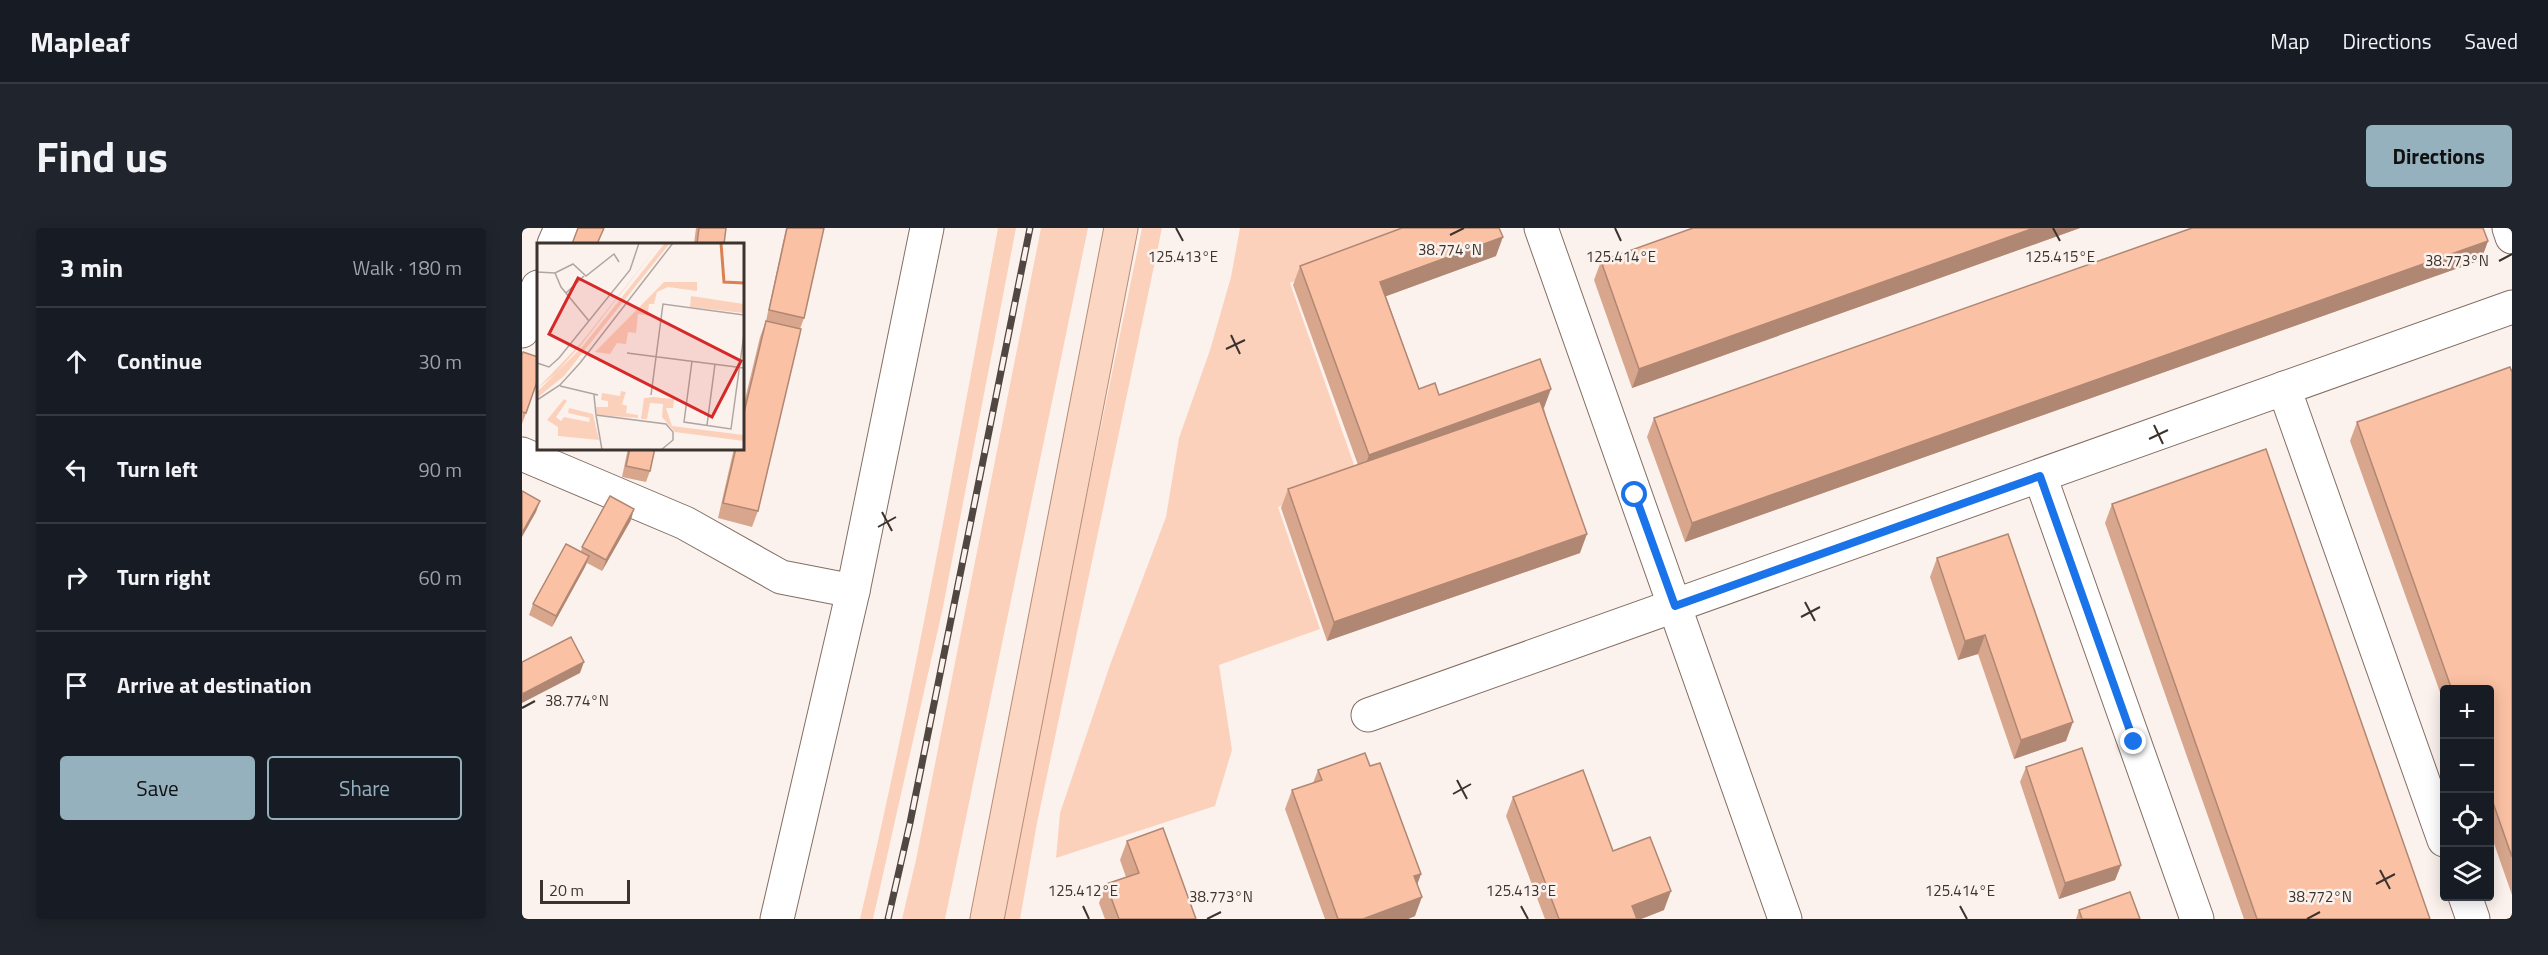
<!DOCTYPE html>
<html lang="en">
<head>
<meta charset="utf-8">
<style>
  body { margin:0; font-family:"Titillium Web",sans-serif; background:#20242c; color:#f1f3f6 }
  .controls { position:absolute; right:18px; bottom:18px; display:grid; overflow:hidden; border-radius:6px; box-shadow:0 3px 15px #0003 }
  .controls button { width:54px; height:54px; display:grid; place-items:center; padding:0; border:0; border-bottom:2px solid #363941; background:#171b24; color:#f1f3f6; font:30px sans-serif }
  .scale { position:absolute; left:18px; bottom:15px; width:90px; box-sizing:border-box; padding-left:6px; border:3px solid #3d332e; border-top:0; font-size:16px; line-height:21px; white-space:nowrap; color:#3d332e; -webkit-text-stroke:4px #fcf2ed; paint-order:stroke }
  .stop { position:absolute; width:18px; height:18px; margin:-14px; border:4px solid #1a73e8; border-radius:50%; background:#fff }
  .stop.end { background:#1a73e8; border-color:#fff; box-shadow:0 2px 6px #0008 }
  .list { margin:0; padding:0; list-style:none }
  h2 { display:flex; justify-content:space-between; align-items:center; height:78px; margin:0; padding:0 24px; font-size:26px }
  h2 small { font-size:20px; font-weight:400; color:#9ea1a6 }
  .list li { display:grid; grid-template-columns:39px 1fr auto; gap:18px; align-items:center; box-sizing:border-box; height:108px; padding:0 24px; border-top:2px solid #363941 }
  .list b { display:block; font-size:22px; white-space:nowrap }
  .list em { font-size:20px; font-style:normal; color:#9ea1a6 }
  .actions { display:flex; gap:12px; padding:18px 24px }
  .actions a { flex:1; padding:14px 0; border:2px solid #94b1bd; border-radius:6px; text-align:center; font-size:21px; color:#94b1bd }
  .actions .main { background:#94b1bd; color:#111 }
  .icon { flex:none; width:33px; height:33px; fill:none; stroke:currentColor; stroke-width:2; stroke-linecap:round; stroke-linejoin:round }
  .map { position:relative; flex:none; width:1990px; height:691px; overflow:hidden; border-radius:6px }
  header { display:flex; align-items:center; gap:36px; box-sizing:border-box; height:84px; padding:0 30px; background:#171b24; border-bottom:2px solid #363941 }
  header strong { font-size:28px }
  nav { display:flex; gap:33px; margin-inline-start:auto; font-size:21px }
  .intro { display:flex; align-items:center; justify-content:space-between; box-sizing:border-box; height:144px; padding:0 36px }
  h1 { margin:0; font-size:42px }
  .button { padding:15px 27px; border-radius:6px; background:#94b1bd; color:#111; font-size:21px; font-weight:700 }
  main { display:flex; gap:36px; padding:0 36px }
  aside { flex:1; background:#171b24; border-radius:6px; box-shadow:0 3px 15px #0003 }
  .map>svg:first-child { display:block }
</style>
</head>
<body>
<header>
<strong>Mapleaf</strong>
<nav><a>Map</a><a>Directions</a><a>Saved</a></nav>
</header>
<div class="intro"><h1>Find us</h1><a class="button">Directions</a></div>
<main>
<aside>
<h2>3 min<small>Walk · 180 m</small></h2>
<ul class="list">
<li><svg class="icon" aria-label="ahead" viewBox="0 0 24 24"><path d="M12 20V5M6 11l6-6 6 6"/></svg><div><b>Continue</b></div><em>30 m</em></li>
<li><svg class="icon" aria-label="left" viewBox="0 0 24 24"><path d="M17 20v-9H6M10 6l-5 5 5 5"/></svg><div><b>Turn left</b></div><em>90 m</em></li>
<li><svg class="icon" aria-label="right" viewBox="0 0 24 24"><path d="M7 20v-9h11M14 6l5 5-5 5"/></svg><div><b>Turn right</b></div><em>60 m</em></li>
<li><svg class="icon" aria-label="arrive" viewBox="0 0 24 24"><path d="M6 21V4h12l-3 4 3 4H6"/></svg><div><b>Arrive at destination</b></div></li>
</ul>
<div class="actions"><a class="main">Save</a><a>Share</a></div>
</aside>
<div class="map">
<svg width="1990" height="691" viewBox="0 0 1990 691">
  <rect width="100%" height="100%" fill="#fcf2ed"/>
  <!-- green -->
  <g fill="#fcd1bc">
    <path d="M476 0H494L421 379 351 691H338C392 463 433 231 476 0Z"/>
    <path d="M519 0H566L423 691H380L394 632Z"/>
    <path d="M620 0H640L515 595 498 691H480L499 585Z"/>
    <path d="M718 0H907L768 55 836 248 756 279 798 401 697 437 710 522 693 578 534 630 538 585 589 434 644 289 657 210 688 122 709 49Z"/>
  </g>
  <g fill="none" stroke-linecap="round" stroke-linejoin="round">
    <defs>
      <g id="minor">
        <path d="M1019 0 1263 691"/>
        <path d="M1987 0 1990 9"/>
        <path d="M32 16 39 0"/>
        <path d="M0 103 16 59"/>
        <path d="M1762 160 1922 612"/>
        <path d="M0 226 163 295 259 349 331 363"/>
        <path d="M1518 248 1675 691"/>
        <path d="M846 487 1990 79"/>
        <path d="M1943 668 1951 691"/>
        <path d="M255 691 331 363 405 0"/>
      </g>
      <path id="primary" d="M465 691 599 0"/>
    </defs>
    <!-- minor casing -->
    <use href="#minor" stroke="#836e63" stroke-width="35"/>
    <!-- primary casing -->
    <use href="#primary" stroke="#b78b75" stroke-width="35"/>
    <!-- minor -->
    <use href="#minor" stroke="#fff" stroke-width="33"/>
    <!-- primary -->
    <use href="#primary" stroke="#fbd6c3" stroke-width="33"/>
    <defs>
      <path id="rail" d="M366 691 388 595 508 0"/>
    </defs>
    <!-- rail casing -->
    <use href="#rail" stroke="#514742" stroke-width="7"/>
    <!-- rail -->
    <use href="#rail" stroke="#fcf2ed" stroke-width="4.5" stroke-dasharray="14" stroke-linecap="butt"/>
  </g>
  <!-- wall -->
  <g fill="#d8a68d">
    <path d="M174 0H204L202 16H172Z"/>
    <path d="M264 0H302L282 90 278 101 236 283 230 299 196 290 212 220H220V184L238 109 244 93Z"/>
    <path d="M1171 0H1558L1110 160 1072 52 1079 33Z"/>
    <path d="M1966 13 1959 32 1163 314 1125 209 1132 190Z"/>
    <path d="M974 28 864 68 897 161 917 167 1022 180 1058 325 805 413 759 280 766 261 836 237 771 57 778 38Z"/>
    <path d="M0 127 16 151 0 196Z"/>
    <path d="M1990 144V667L1968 604V462H1923V478L1828 213 1835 194Z"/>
    <path d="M106 220H133L128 243 124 254 100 249Z"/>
    <path d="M1590 276 1908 691H1722L1583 295Z"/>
    <path d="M109 292 80 343 65 335 30 399 7 387 11 376 59 324 60 319Z"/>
    <path d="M1415 330 1544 513 1492 531 1456 426 1436 432 1408 349Z"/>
    <path d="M848 538 899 646 895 656 893 688 886 691H803L763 581 770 562 791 555 796 542Z"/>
    <path d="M1504 539 1599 637 1593 652 1537 671 1498 554Z"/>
    <path d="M991 569 1091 623 1142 682 1119 691H1023L984 588Z"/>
    <path d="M605 613 674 691H583L577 675 584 656 604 649 598 632Z"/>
    <path d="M1557 682 1618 691H1554Z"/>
  </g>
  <!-- shaded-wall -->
  <g fill="#b08773">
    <path d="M1512 0H1558L1110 160 1117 141Z"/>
    <path d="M981 9 974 28 851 73 858 54Z"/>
    <path d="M1966 13 1959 32 1163 314 1170 295Z"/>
    <path d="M1029 161 1022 180 840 246 847 227Z"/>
    <path d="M18 273 14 284 0 309V305Z"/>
    <path d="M112 281 109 292 80 343 84 332Z"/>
    <path d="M1065 306 1058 325 805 413 812 394Z"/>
    <path d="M67 328 63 339 30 399 34 388Z"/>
    <path d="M1463 407 1456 426 1436 432 1443 413Z"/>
    <path d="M62 434 58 445 0 475V466Z"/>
    <path d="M1551 494 1544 513 1492 531 1499 512Z"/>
    <path d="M1599 637 1593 652 1537 671 1543 655Z"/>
    <path d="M899 646 892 665V648Z"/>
    <path d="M1149 663 1142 682 1119 691H1106L1110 678Z"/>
    <path d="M900 669 893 688 886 691H841Z"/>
  </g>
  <!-- building -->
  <g fill="#fbc1a4" stroke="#b08773" stroke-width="1.5">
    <path d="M56 0H82L75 16H50Z"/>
    <path d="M177 0H204L202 16H175Z"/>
    <path d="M265 0H302L282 90 247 82Z"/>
    <path d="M880 0H977L981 9 858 54 897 161 913 155 917 167 1018 131 1029 161 847 227 778 38Z"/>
    <path d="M1171 0H1512L1117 141 1079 33Z"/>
    <path d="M1670 0H1961L1966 13 1170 295 1132 190Z"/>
    <path d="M244 93 279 101 236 283 201 275 214 220H220V193Z"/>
    <path d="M1 124 16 129V151L4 185 0 184V127Z"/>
    <path d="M1988 139 1990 144V629L1968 566V462H1930L1835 194Z"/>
    <path d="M1018 173 1065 306 812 394 766 261Z"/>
    <path d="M108 220H133L128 243 104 238Z"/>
    <path d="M1744 221 1908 691H1735L1590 276Z"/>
    <path d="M0 263 18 273 0 305Z"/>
    <path d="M88 268 112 281 84 332 60 319Z"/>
    <path d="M1486 306 1551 494 1499 512 1463 407 1443 413 1415 330Z"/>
    <path d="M44 316 67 328 34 388 11 376Z"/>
    <path d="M49 409 62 434 0 466V434Z"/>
    <path d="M1560 520 1599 637 1543 655 1504 539Z"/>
    <path d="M843 525 848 538 858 535 899 646 892 648 900 669 841 691H816L770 562 800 552 796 542Z"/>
    <path d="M1061 542 1091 623 1128 609 1149 663 1110 678 1115 691H1037L991 569Z"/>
    <path d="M641 600 674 691H597L584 656 617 645 605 613Z"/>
    <path d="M1608 664 1618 691H1560L1557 682Z"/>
  </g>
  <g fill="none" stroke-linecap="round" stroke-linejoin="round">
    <!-- route -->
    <path stroke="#1a73e8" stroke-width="8" d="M1113 267 1153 378 1518 248 1612 514"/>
  </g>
  <!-- ticks -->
  <path fill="none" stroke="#3d332e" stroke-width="2" d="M654 0 661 13M1093 0 1099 13M1531 0 1538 13M928 7 942 0M1977 33 1990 26M709 107 718 126M704 121 723 112M1632 197 1641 216M1627 211 1646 202M360 284 370 303M356 299 374 289M1283 374 1293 393M1279 389 1298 379M0 480 13 473M935 552 945 571M931 566 949 556M1858 642 1868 661M1854 656 1873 646M561 678 567 691M999 678 1006 691M1438 678 1445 691M685 691 699 684M1785 691 1798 684"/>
  <!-- overview -->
  <g transform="translate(15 15)">
    <rect width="207" height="207" fill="#fcf2ed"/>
    <path d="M123 0 44 102 19 130 0 146 44 100ZM128 0H133L27 133 0 155V149L46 103ZM127 39H160V48L131 44 120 49 117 61H112L111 70 116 73 101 71 99 90 91 89 89 101 80 100 73 111 58 109ZM154 53 207 61V70L153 64ZM84 148 89 149 85 161 90 163 89 170 101 172V175L60 172 58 164H71V158L64 157 65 150 83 153ZM116 154 137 156 136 165H129L135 183 207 192V198L138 189 125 174 126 161 113 160 110 176H104L107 155ZM27 156 30 158 19 174 24 178 27 174 52 179 53 175 31 170 32 165 56 171 62 197 21 193V184L10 177Z" fill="#fcd1bc"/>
    <path fill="none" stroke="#db8051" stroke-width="3" d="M184 0 187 39 207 40"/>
    <path fill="none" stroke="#b0a6a1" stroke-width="1.5" d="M0 29 18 30 36 21 49 33 77 11 82 19M18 30 24 44 52 78M29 50 47 33M90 110 207 125M155 118 147 179 194 186 207 91M0 120 12 124 22 115 93 27 102 0M23 143 61 152M57 152 59 172 129 181 136 189V197L124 207M114 152 126 61 207 72M0 157 23 142 43 120 136 0M59 172 65 207M170 182 178 121"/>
    <path fill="#d62828" fill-opacity="0.15" stroke="#d62828" stroke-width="3" d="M41 35 204 118 175 174 12 91Z"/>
    <rect width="207" height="207" fill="none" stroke="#3d332e" stroke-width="3"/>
  </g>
  <g font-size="15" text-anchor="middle" fill="#3d332e" stroke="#fcf2ed" stroke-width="5" stroke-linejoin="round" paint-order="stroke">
    <text x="928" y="27">38.774°N</text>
    <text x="1099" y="34">125.414°E</text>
    <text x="661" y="34">125.413°E</text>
    <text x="1538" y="34">125.415°E</text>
    <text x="1935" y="38">38.773°N</text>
    <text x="55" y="478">38.774°N</text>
    <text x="561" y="668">125.412°E</text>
    <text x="999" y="668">125.413°E</text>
    <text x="1438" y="668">125.414°E</text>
    <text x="699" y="674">38.773°N</text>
    <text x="1798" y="674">38.772°N</text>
  </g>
</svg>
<div class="controls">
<button>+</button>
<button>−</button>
<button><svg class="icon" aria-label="locate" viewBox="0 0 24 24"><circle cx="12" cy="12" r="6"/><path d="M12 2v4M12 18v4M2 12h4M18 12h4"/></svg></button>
<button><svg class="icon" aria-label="layers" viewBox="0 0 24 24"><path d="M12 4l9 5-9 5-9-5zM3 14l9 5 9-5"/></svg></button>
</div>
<div class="scale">20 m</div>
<div class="stop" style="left:1113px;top:267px"></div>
<div class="stop end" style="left:1612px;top:514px"></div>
</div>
</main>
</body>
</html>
